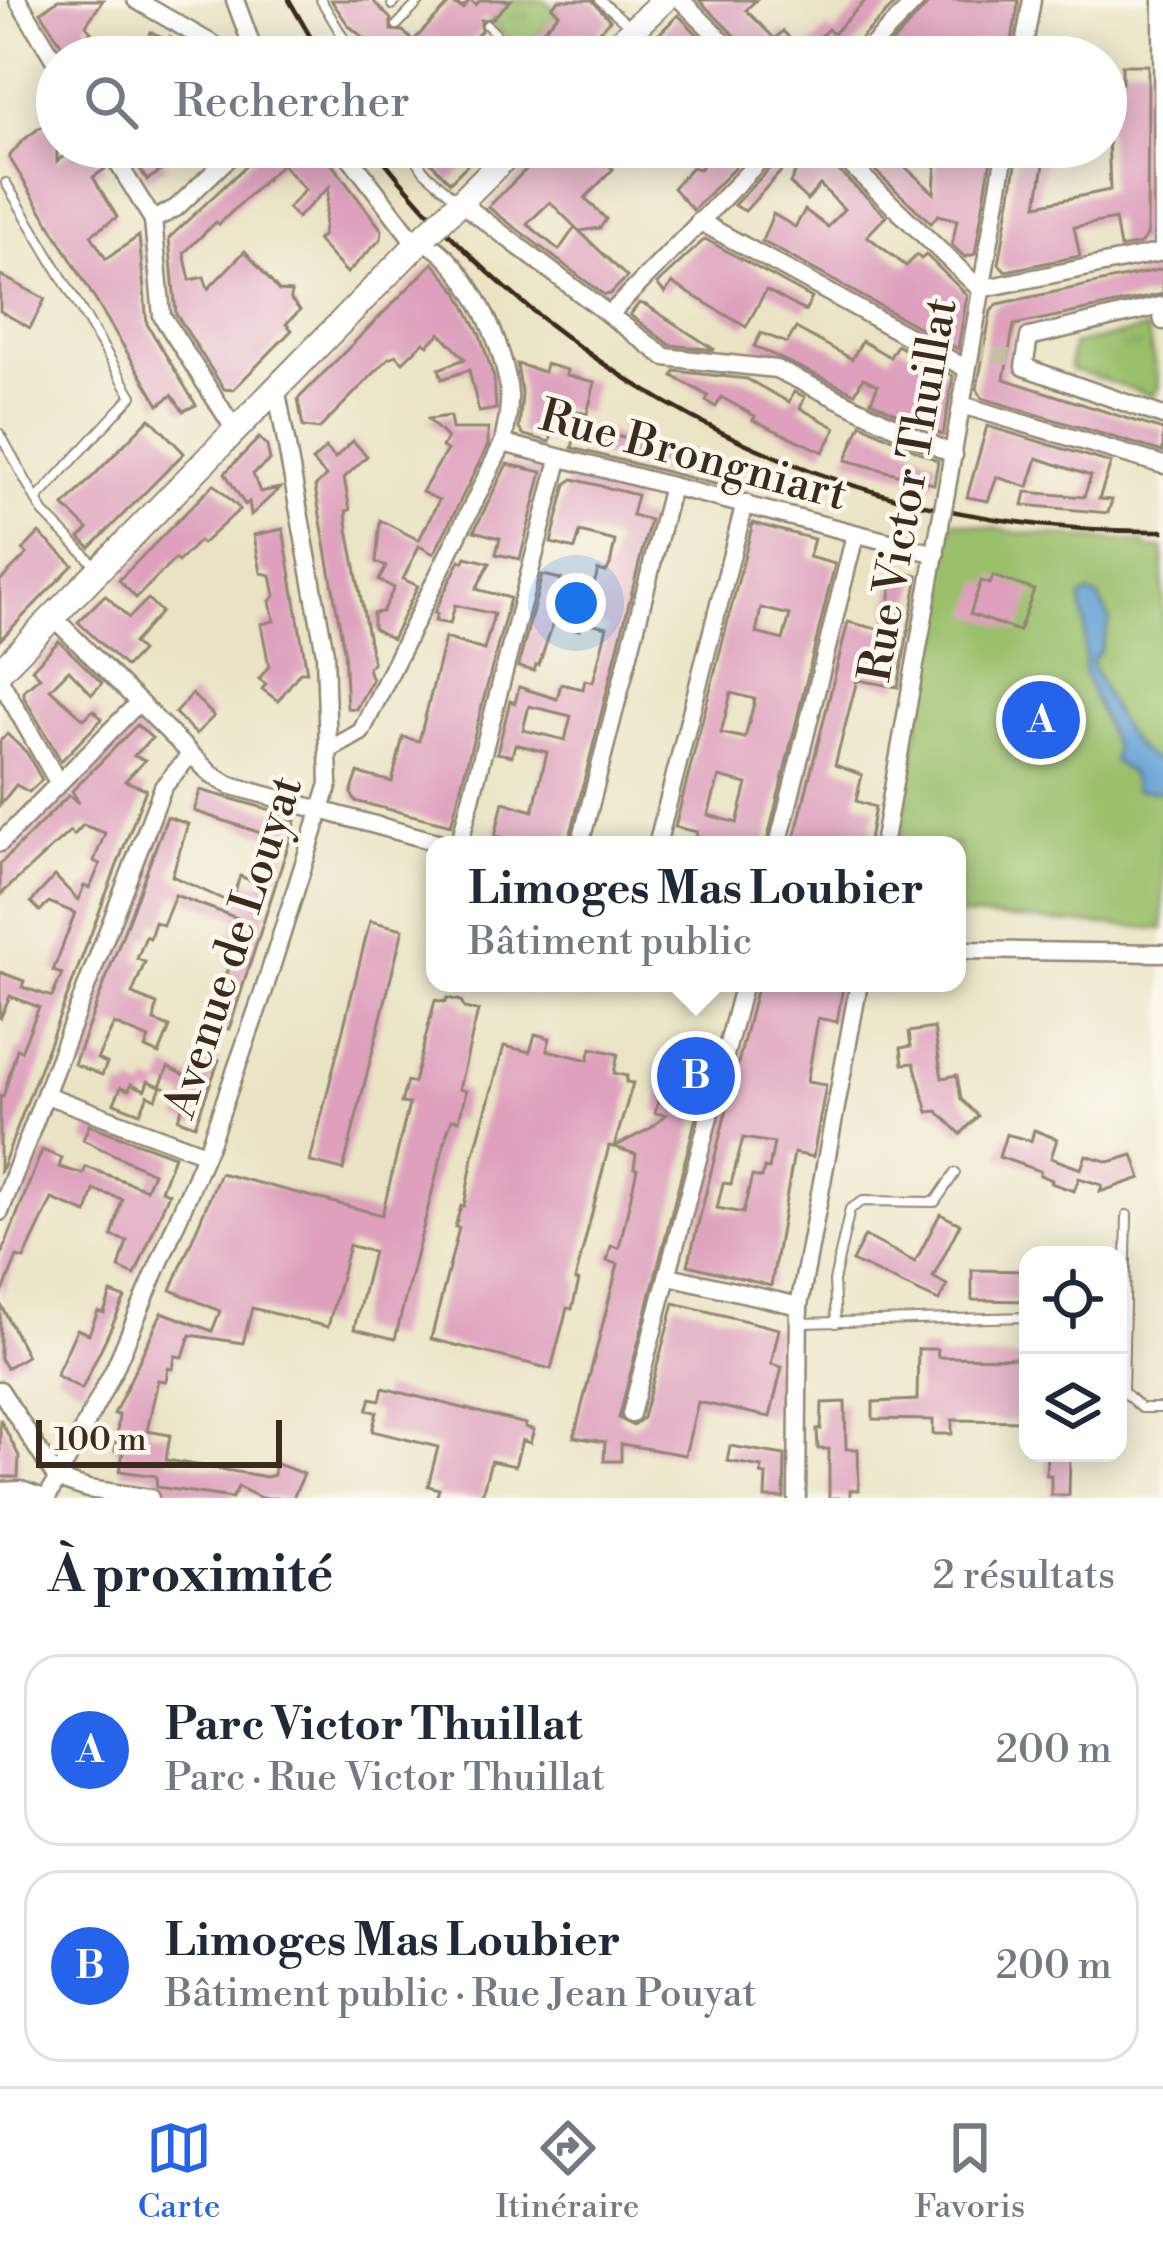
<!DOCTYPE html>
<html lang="fr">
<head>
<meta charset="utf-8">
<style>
  body { margin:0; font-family:"Libre Bodoni",serif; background:#f6f6f7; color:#1f2937 }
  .controls { position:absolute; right:36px; bottom:36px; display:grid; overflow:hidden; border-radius:24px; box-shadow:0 6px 30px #0003 }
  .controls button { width:108px; height:108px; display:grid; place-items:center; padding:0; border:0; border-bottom:3px solid #e0e1e3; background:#fff; color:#1f2937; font:60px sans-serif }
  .scale { position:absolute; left:36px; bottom:30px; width:246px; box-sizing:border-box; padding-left:12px; border:6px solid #3b2a1e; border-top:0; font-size:33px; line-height:42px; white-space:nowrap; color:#3b2a1e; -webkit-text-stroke:9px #fbf7ec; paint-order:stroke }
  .you { position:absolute; left:576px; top:603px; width:42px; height:42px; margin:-30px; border:9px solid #fff; border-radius:50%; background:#1a73e8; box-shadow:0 0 0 18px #1a73e833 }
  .badge { display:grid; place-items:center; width:78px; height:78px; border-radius:50%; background:#2563eb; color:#fff; font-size:39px; font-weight:700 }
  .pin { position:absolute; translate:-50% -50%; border:6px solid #fff; box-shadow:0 3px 12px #0006 }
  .popup { position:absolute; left:426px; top:836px; width:540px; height:156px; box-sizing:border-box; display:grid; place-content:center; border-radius:24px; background:#fff; filter:drop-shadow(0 3px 9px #0005); font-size:39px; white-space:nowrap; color:#747a83 }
  .popup b { font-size:45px; color:#1f2937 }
  .popup::after { content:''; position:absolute; left:50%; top:100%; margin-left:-24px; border:24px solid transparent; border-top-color:#fff }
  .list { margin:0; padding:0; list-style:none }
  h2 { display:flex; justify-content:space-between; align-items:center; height:156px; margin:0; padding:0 48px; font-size:51px }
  h2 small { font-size:39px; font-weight:400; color:#747a83 }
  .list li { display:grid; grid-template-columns:78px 1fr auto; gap:36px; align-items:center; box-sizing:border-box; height:192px; margin:0 24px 24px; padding:0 24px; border:3px solid #e0e1e3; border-radius:36px }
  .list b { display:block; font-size:45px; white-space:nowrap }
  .list p { margin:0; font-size:39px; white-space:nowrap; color:#747a83 }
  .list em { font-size:39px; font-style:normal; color:#747a83 }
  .icon { flex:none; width:66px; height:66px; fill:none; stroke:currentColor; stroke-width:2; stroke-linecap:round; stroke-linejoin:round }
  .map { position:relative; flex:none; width:1163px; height:1498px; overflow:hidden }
  .search { position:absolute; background:#fff; box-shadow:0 6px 30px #0003; left:36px; right:36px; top:36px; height:132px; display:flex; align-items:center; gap:30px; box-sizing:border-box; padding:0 42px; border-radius:66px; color:#747a83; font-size:45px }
  .sheet { height:588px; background:#fff }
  nav { display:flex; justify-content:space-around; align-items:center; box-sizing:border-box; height:168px; border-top:3px solid #e0e1e3; background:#fff; font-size:33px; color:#747a83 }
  nav a { display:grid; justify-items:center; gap:6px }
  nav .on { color:#2563eb }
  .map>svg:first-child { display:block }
</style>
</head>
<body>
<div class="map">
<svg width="1163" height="1498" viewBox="0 0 1163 1498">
  <defs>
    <pattern id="grass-tufts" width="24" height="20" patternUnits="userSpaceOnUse" patternTransform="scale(3)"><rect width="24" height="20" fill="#9ac06b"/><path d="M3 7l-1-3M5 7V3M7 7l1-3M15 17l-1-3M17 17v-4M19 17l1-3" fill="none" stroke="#7f9c57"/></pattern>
  </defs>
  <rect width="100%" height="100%" fill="#fbf7ec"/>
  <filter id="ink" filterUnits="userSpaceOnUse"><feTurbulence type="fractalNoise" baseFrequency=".00833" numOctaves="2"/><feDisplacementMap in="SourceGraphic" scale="24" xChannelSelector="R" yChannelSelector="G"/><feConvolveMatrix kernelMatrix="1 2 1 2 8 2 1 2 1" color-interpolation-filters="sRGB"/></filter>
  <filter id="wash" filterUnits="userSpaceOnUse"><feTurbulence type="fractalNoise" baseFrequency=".004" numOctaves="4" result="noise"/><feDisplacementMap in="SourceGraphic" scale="48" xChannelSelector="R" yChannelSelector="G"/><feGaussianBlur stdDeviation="2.7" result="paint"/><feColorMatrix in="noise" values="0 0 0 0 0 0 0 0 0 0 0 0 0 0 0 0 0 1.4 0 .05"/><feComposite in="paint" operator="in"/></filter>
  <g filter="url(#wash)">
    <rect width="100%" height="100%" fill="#eae4c5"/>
    <!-- grass -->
    <g fill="url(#grass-tufts)" stroke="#6a7544" stroke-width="3">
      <path d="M511 0H545L564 19 544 29 521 52 490 21Z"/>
      <path d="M1147 329 1159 386 1153 396 1070 369 1072 345Z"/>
    </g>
    <!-- green -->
    <path fill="#9ac06b" stroke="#6a7544" stroke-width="3" d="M955 521 1019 533 1144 543 1146 549 1163 548V929L957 915V845H899L950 526Z"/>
    <!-- water -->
    <path fill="#63a1d5" stroke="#4f667a" stroke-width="3" d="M1088 594 1099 598 1110 620 1100 652 1091 661C1106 693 1126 756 1163 763V792L1135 790 1131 774 1113 761 1114 747 1084 673 1085 627 1080 598Z"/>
    <g id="blocks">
      <!-- building -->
      <g fill="#dea0bd" fill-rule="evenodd">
        <path d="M58 0H103L86 25 91 32 83 38 95 57H69L41 12Z"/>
        <path d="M331 0H372L391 19V30L403 31 413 41 450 3 463 9 470 0 475 5 481 0H511L492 19 481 20V31L455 57H387L349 26Z"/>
        <path d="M559 0H592L610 20 575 57H525L523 50 559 14 552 7Z"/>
        <path d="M699 0H756L746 10 775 39 783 31 803 53 828 29 833 34 866 0H899L842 57H750L747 48Z"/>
        <path d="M932 0H1019L1009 57H879Z"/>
        <path d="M678 15 720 57H636Z"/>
        <path d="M151 32 168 41 170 37 204 57H154L142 50Z"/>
        <path d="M1122 65H1148L1147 236 1140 244 1120 248 1115 219 1074 227 1080 256 1006 271 999 264 1019 147H1047L1037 205 1110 190 1106 81 1122 83Z"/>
        <path d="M46 123 51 130 57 126V161L79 147H92L105 169 93 177 117 217 91 235 106 259 139 236 147 324 196 405 183 411 172 395 159 405 9 157 22 141Z"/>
        <path d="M126 147H154L167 167 147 180Z"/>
        <path d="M266 147H319L382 230 381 239 347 273 317 240 323 235 329 187 297 218 288 208 305 190 282 164 219 224 216 222 184 253 190 280 204 277 208 289 245 251 279 291 291 292V300L300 310 286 324 292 330 233 390 224 389 176 314 169 238Z"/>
        <path d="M427 147H485L450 182 421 152Z"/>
        <path d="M549 147H591L613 169 585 198 606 219 600 228 579 231 550 202 527 224 559 250 575 227 627 277 610 294 604 295 488 207Z"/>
        <path d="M721 147H755L693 210 673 188 692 167 699 169Z"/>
        <path d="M785 147H803L745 211 734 205 782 156Z"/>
        <path d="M808 147H820L823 156 886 216 867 236 906 266 917 255 921 259 926 255 967 295 958 349 762 241 773 214 795 227 805 210 828 227 844 209 820 185 807 200 790 183Z"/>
        <path d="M850 147H920L903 165 934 193 936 162 921 147H993L975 254 965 257 952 245 957 220 938 215 931 223Z"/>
        <path d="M705 239 812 298 805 311 766 290 746 327 672 283 665 293 657 284Z"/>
        <path d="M433 263 458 292 480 335 494 378 496 409 479 412 469 370 442 379 439 369 465 359 440 333 428 345 424 342 403 362 396 355 389 358 319 429 303 427 298 399Z"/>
        <path d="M1163 269V294L1014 325 1004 379 1163 430V452L982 398 977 389 991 311 998 304Z"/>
        <path d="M0 275 45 299 30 328 0 311Z"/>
        <path d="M639 303 646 305 715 350 670 345 630 315Z"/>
        <path d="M796 328 852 359 862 341 890 357 897 345 953 376 943 435 871 401 878 385 863 378 855 393 754 346 761 333 787 343Z"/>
        <path d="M517 364 544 372 546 364 567 370 566 375 595 382 587 414 559 407 550 442 524 435 519 429 522 395Z"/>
        <path d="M675 371 747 379 789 402 794 392 805 397 800 408 836 428 823 452 753 420 755 416 721 397 716 407 706 401 708 396 673 376Z"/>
        <path d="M450 416 452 429H488V445L434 554 419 546 403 579 418 586 392 639 373 628V613L382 612 394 588 379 580 386 567 376 562 380 520 419 540 439 500 422 492 447 450 442 447 447 438 428 419Z"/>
        <path d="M150 418 184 453 90 548 80 538 88 529 64 506Z"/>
        <path d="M578 424 646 445 705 456 712 463 735 468 738 473 734 489 572 448Z"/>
        <path d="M861 424 938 461 934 484 846 460Z"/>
        <path d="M987 426 1111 463 1099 499 1112 500 1108 513 1023 505 1026 492 1084 497 1091 476 1037 458 1028 487 997 477 988 501 967 497Z"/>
        <path d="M259 438 267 446 270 460 253 474 260 492 280 488 251 515 249 502 245 505 225 473Z"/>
        <path d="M353 441 367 456 344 478 350 510 346 511 348 529 373 663 368 668 372 680 356 709 347 708 344 650 315 487 326 476 312 461 326 448 335 458Z"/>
        <path d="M507 464 542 472 520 559 496 554 500 538 474 531Z"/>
        <path d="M573 479 637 495 632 515 650 520 568 845H530L495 836 503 802 533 811 547 752 515 744 512 756 497 753 510 701 515 703 519 687 557 699 561 684 583 689 585 680 593 682 607 627 580 621 579 630 553 623 539 665H536L534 671 518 667 542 575 561 579 558 590 565 591 563 600 588 606 598 570 606 572 610 565 615 541 580 532 575 549 551 543 566 484ZM529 706 571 716 565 740 523 730Z"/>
        <path d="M214 484 240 509 202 544 199 541 178 562 175 559 136 598 119 580Z"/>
        <path d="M753 523 814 539 809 557 835 564 766 845H694L697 832 675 827ZM761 608 790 615 783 640 756 633ZM731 693 755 699 745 738 721 733ZM719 777 747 784 737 823 708 815Z"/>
        <path d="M283 529 307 672H300L278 701 262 689 266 684 259 679 269 666 261 624 274 621 270 601 275 596 271 575 261 573 254 535Z"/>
        <path d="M39 533 73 565 0 640V581L27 554 23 550Z"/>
        <path d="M466 557 490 563 476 589 510 598 451 825 355 801 351 793 358 773 392 782 403 737 419 741 445 638 484 650 494 614 455 605 450 624 435 621 437 614 434 613 460 560 463 562Z"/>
        <path d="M893 571 918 576 898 687 857 680 835 765 862 775 856 801 875 807 868 845H832L795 836 848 622 886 631Z"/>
        <path d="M993 576 1034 590 1019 631 970 614 981 581 990 584Z"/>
        <path d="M105 595 129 618 148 599 161 612 133 643 141 651 126 667 78 622Z"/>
        <path d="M59 641 102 683 92 694 69 670 50 689 84 719 93 710 102 719 61 761 24 697V690L40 677 32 669Z"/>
        <path d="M192 694 214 716 196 734 175 713Z"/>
        <path d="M137 725 152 738 134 756 145 760 125 781 146 789 0 1173V1096L3 1097 17 1049 21 1051 39 1007 10 996 0 1019V972L24 981 22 987 52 997 62 974 53 971 75 913 49 902 40 911 31 902 55 876 78 900 84 886 90 888 100 864 94 861 105 833 83 825 74 835 70 831 0 895V864L69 795 79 803 72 791Z"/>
        <path d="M7 734 27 753 42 780 29 792 16 785 0 805V741Z"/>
        <path d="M200 790 282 813 281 818 296 821 229 1029 216 1024 220 1012 211 1009 232 959 235 944 229 941 237 918 175 895 163 925 155 922 150 938 146 936 137 959 145 962 132 994 157 1004 154 1021 170 1027 159 1054 145 1048 149 1039 114 1024 97 1059 107 1063 102 1075 74 1064 167 817 188 824 172 876 231 903 240 876 259 884 276 838 194 811Z"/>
        <path d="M370 921 403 929 343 1170 310 1162Z"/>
        <path d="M758 983 843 986 837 1022 818 1018 807 1082 826 1085 813 1157 794 1153 771 1286 688 1265ZM743 1138 774 1143 769 1169 764 1168 762 1178 752 1176 743 1213 717 1208 723 1183 731 1184Z"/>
        <path d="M447 998 461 1001 464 1008 478 1011 459 1089 466 1091 459 1120 452 1119 447 1133 395 1339 354 1329 373 1252 349 1245 328 1327 252 1308 243 1343 190 1335 183 1357 175 1356 173 1369 168 1368 166 1381 158 1380 147 1431 170 1435 166 1460 267 1477 274 1475 275 1463 304 1474 293 1498H261L238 1487 232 1498 157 1487 156 1476 120 1471 123 1452 115 1451 119 1415 114 1414 162 1312 212 1331 220 1311 171 1290 220 1173 382 1215 409 1104 401 1103 407 1081 414 1083 435 1000 445 1002Z"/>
        <path d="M934 1028 942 1078 957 1075 961 1099 978 1116 961 1134 937 1111 928 1112 914 1063 903 1064 901 1048 911 1046 909 1032Z"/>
        <path d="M535 1034 550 1038 547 1050 588 1060 591 1048 618 1054 614 1073 627 1076 626 1082 633 1083 614 1147 609 1146 575 1280 579 1281 572 1309 567 1308 551 1369 431 1339 459 1228 455 1227 461 1206H464L473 1157 504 1046 530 1052Z"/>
        <path d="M200 1053 219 1060 195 1125 178 1119 186 1097 161 1086 156 1099 148 1095 140 1113 114 1103 121 1087 129 1090 131 1084 145 1090 148 1081 160 1086 168 1067 191 1078Z"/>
        <path d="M669 1057 709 1067 619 1418 633 1426 643 1418 674 1303 779 1329 771 1364 782 1367 770 1417 698 1402 685 1455 621 1444V1461H604L605 1442 574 1437 618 1264 607 1261 611 1246 619 1248 637 1169 634 1168 636 1154 614 1147 651 1128 666 1115 655 1113Z"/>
        <path d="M89 1125 174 1156 161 1190 169 1193 135 1275 119 1268 127 1241 112 1236 122 1199 94 1190 87 1213 52 1199 24 1259 17 1257 0 1299V1259L42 1150 62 1158 59 1167 83 1174 86 1167 146 1189 153 1173 83 1140Z"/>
        <path d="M1034 1130 1057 1139 1051 1158 1081 1169 1086 1155 1109 1162 1133 1155 1141 1178 1100 1192 1102 1185 1079 1178 1074 1191 1051 1183 1052 1180 1040 1175V1171L999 1157 1006 1134 1031 1141Z"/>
        <path d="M940 1214 960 1224 933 1277 947 1285 939 1301 852 1261 865 1236 915 1262Z"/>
        <path d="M972 1270 1028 1271V1301L972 1300Z"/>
        <path d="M111 1293 125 1298 82 1389 56 1375 77 1329 89 1334 98 1311 104 1313Z"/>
        <path d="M0 1303 27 1356 6 1368 0 1358Z"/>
        <path d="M918 1349H937L938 1357 1028 1358V1421L952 1420V1434H933V1420L873 1419V1402L917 1400Z"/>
        <path d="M383 1388 526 1424 525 1427 534 1430 530 1443 522 1440 515 1466 491 1461 481 1498H436L439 1489 428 1486 438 1447 372 1431 377 1412 367 1410 371 1398 380 1400Z"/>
        <path d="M845 1402 846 1449H858L859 1490H850V1498H829V1449H818L817 1429H821L822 1403Z"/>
        <path d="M0 1419 19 1456 18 1477H0Z"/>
        <path d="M730 1446 785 1455 784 1498H765L766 1475 761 1474 762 1467 727 1461Z"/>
        <path d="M1051 1453H1070L1069 1495H1051V1475H1046L1047 1456Z"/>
      </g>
    </g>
  </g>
  <g filter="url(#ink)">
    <use href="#blocks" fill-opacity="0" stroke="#928772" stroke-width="3"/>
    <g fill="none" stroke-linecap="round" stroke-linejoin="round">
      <!-- street-tunnel -->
      <path stroke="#c7bfa4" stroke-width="16" stroke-dasharray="16 8" stroke-linecap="butt" d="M970 350 1025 360"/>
      <defs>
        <g id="lane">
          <path d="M321 0 355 57"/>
          <path d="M461 0 462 1"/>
          <path d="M600 0 631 27"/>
          <path d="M392 5 397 0"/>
          <path d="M397 25 421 0"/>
          <path d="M487 25 517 56"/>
          <path d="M408 147 424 171 455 198"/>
          <path d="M6 183 132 396 36 500"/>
          <path d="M0 434 43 512 94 564"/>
          <path d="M1127 1215 1123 1391 1141 1408H1163"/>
          <path d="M802 1323 1028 1317"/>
          <path d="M836 1323 834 1281 850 1209 863 1201 935 1202 955 1173"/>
        </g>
        <g id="street">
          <path d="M18 0 57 64"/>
          <path d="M136 0 235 57"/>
          <path d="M235 0 256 57"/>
          <path d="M681 0 738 57"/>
          <path d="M1162 0 1163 252"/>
          <path d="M861 57 917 0"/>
          <path d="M1022 57 1032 0"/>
          <path d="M108 147 153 220 162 316 235 430"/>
          <path d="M342 147 417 245"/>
          <path d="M832 147 980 289"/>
          <path d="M460 202 665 357 776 369 954 455"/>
          <path d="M153 220 176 208 240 147"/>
          <path d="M699 221 967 369"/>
          <path d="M980 289 1163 252"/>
          <path d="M609 315 773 147"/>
          <path d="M1163 321 1160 306 1029 337 1024 367 1163 416"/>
          <path d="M962 405 1163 465"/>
          <path d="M503 443 936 554"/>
          <path d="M946 493 1006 147"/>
          <path d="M53 617 211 774 229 785 448 845"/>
          <path d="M0 680 59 784"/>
          <path d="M329 750 361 732 503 443C506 427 510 411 509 395 506 346 467 261 422 240"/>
          <path d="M0 843 139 702"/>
          <path d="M459 845 559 460"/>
          <path d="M580 845 672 486"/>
          <path d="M657 845 745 503"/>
          <path d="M778 845 855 535"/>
          <path d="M883 845 940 525"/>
          <path d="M957 950 1163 953"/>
          <path d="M46 1095 205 1154"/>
          <path d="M0 1212 163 787 191 754"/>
          <path d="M669 1276 799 1306"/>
          <path d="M0 1390 57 1479 88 1489 150 1498"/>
          <path d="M631 1414 744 983"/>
          <path d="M0 1491 21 1490 44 1498"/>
          <path d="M47 1498 115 1368 210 1143 263 993 329 784 325 653 276 387"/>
          <path d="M797 1498 799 1306 859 983"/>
        </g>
        <g id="secondary">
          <path d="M604 57 664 0"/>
          <path d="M451 211 516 147"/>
          <path d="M0 671 428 233"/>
        </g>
      </defs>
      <!-- lane casing -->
      <use href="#lane" stroke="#928772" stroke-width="12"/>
      <!-- street casing -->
      <use href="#street" stroke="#928772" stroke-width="21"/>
      <!-- secondary casing -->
      <use href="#secondary" stroke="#928772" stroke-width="28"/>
      <!-- lane -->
      <use href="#lane" stroke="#fff" stroke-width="8"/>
      <!-- street -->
      <use href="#street" stroke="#fff" stroke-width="16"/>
      <!-- secondary -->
      <use href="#secondary" stroke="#fff" stroke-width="24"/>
      <!-- rail -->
      <g stroke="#3b2a1e" stroke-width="4.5">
        <path d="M289 0 322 57"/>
        <path d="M373 147C567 394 848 534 1163 531"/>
      </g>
      <defs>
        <path id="street-bridge" d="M940 525 946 493"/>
        <path id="secondary-bridge" d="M428 233 451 211"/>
      </defs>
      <!-- street-bridge casing -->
      <use href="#street-bridge" stroke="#928772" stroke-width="21" stroke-linecap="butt"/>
      <!-- secondary-bridge casing -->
      <use href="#secondary-bridge" stroke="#928772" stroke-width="28" stroke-linecap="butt"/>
      <!-- street-bridge -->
      <use href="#street-bridge" stroke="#fff" stroke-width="16"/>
      <!-- secondary-bridge -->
      <use href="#secondary-bridge" stroke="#fff" stroke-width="24"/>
    </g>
  </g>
  <g text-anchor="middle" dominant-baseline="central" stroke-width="9" stroke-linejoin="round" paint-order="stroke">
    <!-- street labels -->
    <g font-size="45" fill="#3b2a1e" stroke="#fbf7ec">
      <text transform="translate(693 456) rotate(15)">Rue Brongniart</text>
      <text transform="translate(909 490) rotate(-80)">Rue Victor Thuillat</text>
      <text transform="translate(234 947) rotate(-72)">Avenue de Louyat</text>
    </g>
  </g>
</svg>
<div class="controls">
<button><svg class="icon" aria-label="locate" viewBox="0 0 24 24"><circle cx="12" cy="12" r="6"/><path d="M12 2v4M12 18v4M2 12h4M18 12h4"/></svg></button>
<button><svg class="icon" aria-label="layers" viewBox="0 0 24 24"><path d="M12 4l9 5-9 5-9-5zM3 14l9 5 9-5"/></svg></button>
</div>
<div class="scale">100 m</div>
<div class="you"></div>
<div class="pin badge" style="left:1041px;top:720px">A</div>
<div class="pin badge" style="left:696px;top:1076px">B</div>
<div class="popup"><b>Limoges Mas Loubier</b>Bâtiment public</div>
<div class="search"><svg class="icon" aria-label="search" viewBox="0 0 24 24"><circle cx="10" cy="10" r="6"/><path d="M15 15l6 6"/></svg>Rechercher</div>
</div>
<section class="sheet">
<h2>À proximité<small>2 résultats</small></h2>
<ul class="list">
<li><span class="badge">A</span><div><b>Parc Victor Thuillat</b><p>Parc · Rue Victor Thuillat</p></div><em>200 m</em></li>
<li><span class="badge">B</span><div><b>Limoges Mas Loubier</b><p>Bâtiment public · Rue Jean Pouyat</p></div><em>200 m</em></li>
</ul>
</section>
<nav>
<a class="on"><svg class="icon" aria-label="map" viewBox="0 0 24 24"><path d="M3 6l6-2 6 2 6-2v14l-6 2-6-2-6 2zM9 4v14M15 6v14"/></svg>Carte</a>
<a><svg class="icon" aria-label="directions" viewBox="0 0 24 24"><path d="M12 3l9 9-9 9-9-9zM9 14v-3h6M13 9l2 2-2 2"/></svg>Itinéraire</a>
<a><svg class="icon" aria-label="saved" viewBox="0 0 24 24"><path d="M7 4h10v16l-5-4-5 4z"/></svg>Favoris</a>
</nav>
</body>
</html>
